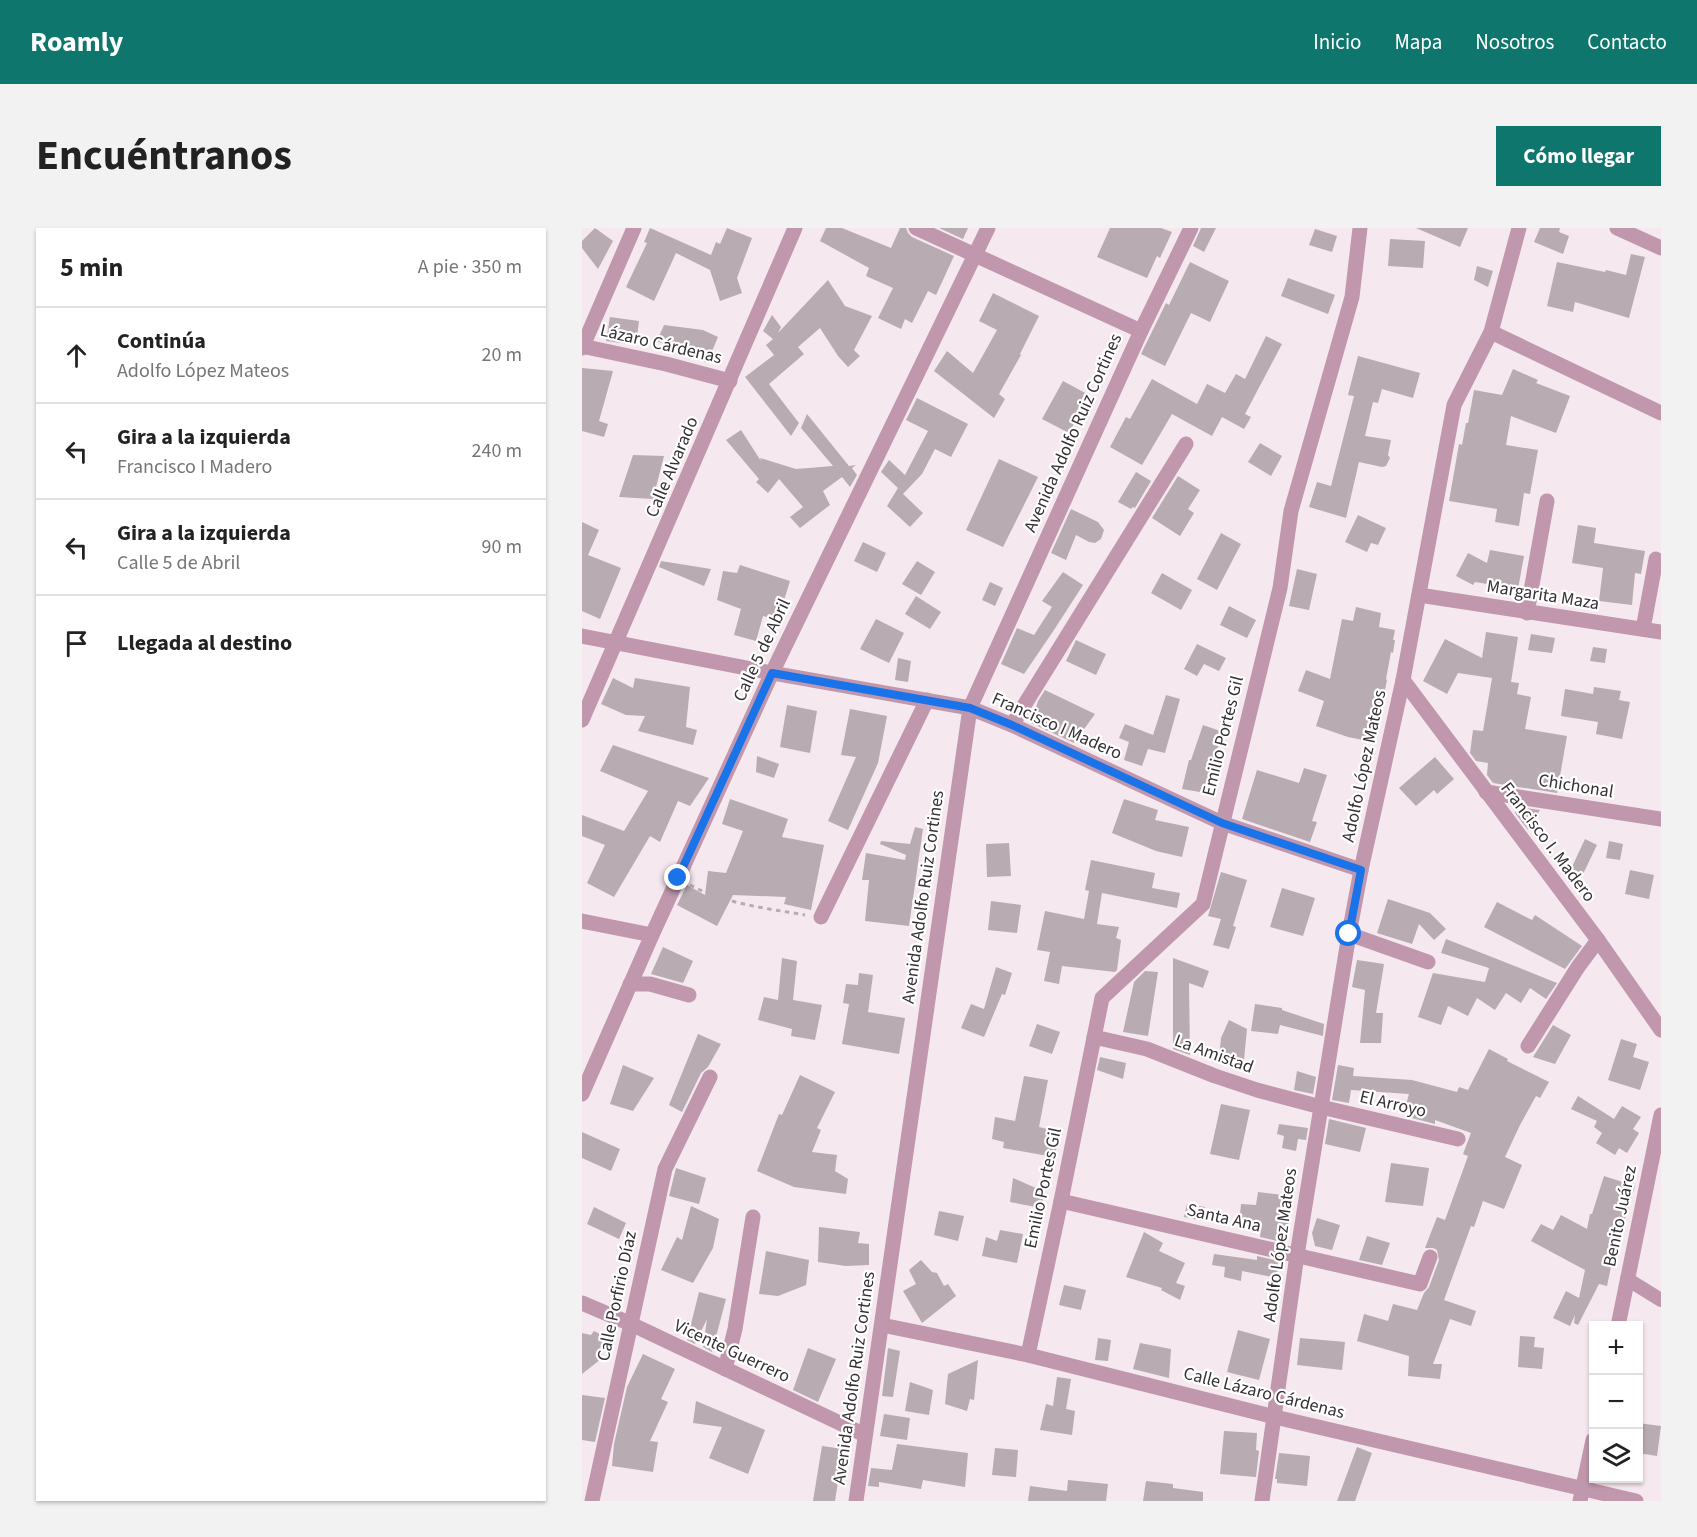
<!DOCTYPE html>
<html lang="es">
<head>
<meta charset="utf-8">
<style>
  body { margin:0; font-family:"Source Sans 3",sans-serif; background:#f2f2f2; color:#222 }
  .controls { position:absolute; right:18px; bottom:18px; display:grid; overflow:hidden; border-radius:0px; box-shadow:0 2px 4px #0004 }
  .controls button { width:54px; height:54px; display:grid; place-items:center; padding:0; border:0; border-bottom:2px solid #e0e0e0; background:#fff; color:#222; font:30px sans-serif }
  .stop { position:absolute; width:18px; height:18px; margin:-14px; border:4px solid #1a73e8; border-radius:50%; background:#fff }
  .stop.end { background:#1a73e8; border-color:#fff; box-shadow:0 2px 6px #0008 }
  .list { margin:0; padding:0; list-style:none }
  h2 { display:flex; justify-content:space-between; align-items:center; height:78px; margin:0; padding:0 24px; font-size:26px }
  h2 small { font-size:20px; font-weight:400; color:#767676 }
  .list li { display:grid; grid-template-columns:39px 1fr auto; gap:18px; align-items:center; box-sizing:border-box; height:96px; padding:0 24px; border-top:2px solid #e0e0e0 }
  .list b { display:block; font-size:22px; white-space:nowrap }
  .list p { margin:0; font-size:20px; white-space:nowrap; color:#767676 }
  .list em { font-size:20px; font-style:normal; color:#767676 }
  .icon { flex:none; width:33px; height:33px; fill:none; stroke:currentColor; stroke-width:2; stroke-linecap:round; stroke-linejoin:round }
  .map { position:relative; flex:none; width:1079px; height:1273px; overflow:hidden; border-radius:0px }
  header { display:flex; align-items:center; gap:36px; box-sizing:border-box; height:84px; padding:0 30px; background:#0f766e; color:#fff }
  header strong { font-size:28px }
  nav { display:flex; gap:33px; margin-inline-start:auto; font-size:21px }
  .intro { display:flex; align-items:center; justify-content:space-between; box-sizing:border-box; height:144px; padding:0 36px }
  h1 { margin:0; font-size:42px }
  .button { padding:15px 27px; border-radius:0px; background:#0f766e; color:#fff; font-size:21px; font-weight:700 }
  main { display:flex; gap:36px; padding:0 36px }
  aside { flex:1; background:#fff; border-radius:0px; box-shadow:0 2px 4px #0004 }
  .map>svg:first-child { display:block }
</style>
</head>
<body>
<header>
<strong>Roamly</strong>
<nav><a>Inicio</a><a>Mapa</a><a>Nosotros</a><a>Contacto</a></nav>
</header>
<div class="intro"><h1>Encuéntranos</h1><a class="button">Cómo llegar</a></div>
<main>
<aside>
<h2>5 min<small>A pie · 350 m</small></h2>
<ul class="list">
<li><svg class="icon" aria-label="ahead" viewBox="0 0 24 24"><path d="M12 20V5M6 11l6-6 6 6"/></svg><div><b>Continúa</b><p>Adolfo López Mateos</p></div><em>20 m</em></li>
<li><svg class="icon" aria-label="left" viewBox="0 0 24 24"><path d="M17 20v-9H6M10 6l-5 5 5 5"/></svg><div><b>Gira a la izquierda</b><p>Francisco I Madero</p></div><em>240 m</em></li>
<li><svg class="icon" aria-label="left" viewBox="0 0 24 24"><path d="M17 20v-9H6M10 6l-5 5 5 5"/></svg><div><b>Gira a la izquierda</b><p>Calle 5 de Abril</p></div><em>90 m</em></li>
<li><svg class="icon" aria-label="arrive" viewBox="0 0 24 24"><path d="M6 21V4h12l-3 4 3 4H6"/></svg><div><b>Llegada al destino</b></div></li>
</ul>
</aside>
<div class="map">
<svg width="1079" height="1273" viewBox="0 0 1079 1273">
  <rect width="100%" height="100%" fill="#f6e8ef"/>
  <!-- building -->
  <g fill="#b9abb2">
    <path d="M13 0 31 13 16 41 0 20V13Z"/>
    <path d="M68 0 129 27 134 14 138 16 145 0 170 10 155 50 160 65 138 73 128 42 94 25 72 73 44 59 65 15 62 14Z"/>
    <path d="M244 0H260L309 20 318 0H324L326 5 330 9 372 28 354 67 346 63 330 95 323 91 319 101 296 90 311 60 284 48 287 40 238 13Z"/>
    <path d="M357 0H386L381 11Z"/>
    <path d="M528 0H579L590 4 578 30 575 28 565 50 515 29Z"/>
    <path d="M619 0H634L622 24 611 18Z"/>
    <path d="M834 0H886L878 19Z"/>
    <path d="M958 0H978L977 4 987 8 981 26 952 14Z"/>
    <path d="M733 1 755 8 750 24 727 17Z"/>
    <path d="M808 11 843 13 841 40 806 38Z"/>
    <path d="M1049 26 1063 29 1047 90 993 74 991 84 965 78 975 34 1023 44 1024 42 1044 47Z"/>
    <path d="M608 34 647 53 628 94 609 85 583 138 559 126 584 75 587 77Z"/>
    <path d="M895 38 911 43 906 59 892 52Z"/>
    <path d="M706 50 753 67 746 86 699 68Z"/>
    <path d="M246 52 263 78 290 88 272 122 278 128 266 139 256 128 238 100 216 119 222 126 187 156 217 195 209 208 163 149 192 127 184 117 191 111 181 103 190 87 199 99 196 105Z"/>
    <path d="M411 65 457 88 438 126 439 127 417 166 423 171 412 190 352 143 365 123 391 145 415 102 397 93Z"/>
    <path d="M28 89 57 93 54 117 24 113Z"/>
    <path d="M82 97 121 102 136 109 125 135 75 113Z"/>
    <path d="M684 108 700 116 663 186 669 189 662 201 640 189 630 208 590 186 560 237 528 219 544 189 548 191 570 151 615 176 625 156 643 165 654 146 663 151Z"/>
    <path d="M776 128 838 145 831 170 800 161 796 175 791 174 783 208 809 212 806 227 808 230 804 238 800 239 777 234 764 290 727 279 735 254 749 258 772 168 766 167Z"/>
    <path d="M0 140 31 143 17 193 26 196 22 209 0 203Z"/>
    <path d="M931 141 956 152 954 155 988 168 974 205 929 188 924 217 956 222 948 266 942 265 937 298 913 294 915 281 867 273 877 216 880 217 884 195H886L892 162 920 167Z"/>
    <path d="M481 153 507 167 487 205 460 191Z"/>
    <path d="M335 170 386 196 369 229 353 221 340 246 321 266 341 285 328 299 305 278 316 260 299 244 307 232 323 247 346 203 324 192Z"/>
    <path d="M225 186 267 238 274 237 270 240 275 247 268 259 260 249 241 263 248 277 218 300 208 289 221 279 197 251 186 265 174 254 177 251 144 212 159 202 179 233 178 230 214 241 251 238 219 200Z"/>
    <path d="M678 215 700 228 689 248 666 234Z"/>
    <path d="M51 227 82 228 71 271 37 269Z"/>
    <path d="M417 231 456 249 421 319 384 302Z"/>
    <path d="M554 244 569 253 553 280 551 279 549 281 536 274Z"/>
    <path d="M596 248 618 262 606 281 612 285 598 308 570 290Z"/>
    <path d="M489 281 516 294 522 302 519 311 513 315 507 314 494 307 484 332 469 325Z"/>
    <path d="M776 287 804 300 796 317 789 315 785 324 763 314Z"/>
    <path d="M0 294 17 302 6 327 39 340 18 391 0 383Z"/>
    <path d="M996 297 1014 300 1012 315 1063 323 1059 346 1053 345 1050 377 1017 373 1021 340 990 335Z"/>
    <path d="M639 305 659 316 635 362 615 351Z"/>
    <path d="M281 314 304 325 295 344 272 333Z"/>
    <path d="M908 322 942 328 936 361 893 354 891 357 874 348 886 325 905 335Z"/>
    <path d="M79 333 129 341 122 358 77 339Z"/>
    <path d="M335 333 353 344 339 367 320 356Z"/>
    <path d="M158 337 208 353 196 392 181 388 174 413 152 407 159 381 135 372 141 343 155 345Z"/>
    <path d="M715 341 735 346 727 382 707 378Z"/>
    <path d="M481 344 501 357 472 402 442 446 419 436 435 400 452 407 470 379 460 373Z"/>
    <path d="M580 345 610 362 599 382 569 365Z"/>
    <path d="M408 354 421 360 413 378 400 372Z"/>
    <path d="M334 368 359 384 348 401 323 386Z"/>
    <path d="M647 378 674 392 665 410 638 397Z"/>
    <path d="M774 379 799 385 797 399 813 402 811 412H813L811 425 809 424 804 451 805 452 802 467 800 466 791 514 766 509 734 498 742 473 716 463 724 442 748 451 760 391 771 393Z"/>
    <path d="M294 391 322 405 307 435 278 421Z"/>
    <path d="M904 404 936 409 929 454 937 455 935 466 949 469 943 501 985 508 975 565 911 555 905 547 906 535 894 533 888 525 891 502 901 503 910 450 876 445 865 466 841 453 863 411 900 430Z"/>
    <path d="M949 406 973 410 970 425 946 422Z"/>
    <path d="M494 412 524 426 514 447 484 433Z"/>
    <path d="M615 416 644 430 637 443 622 436 615 448 602 441Z"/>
    <path d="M1011 419 1025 421 1023 435 1008 433Z"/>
    <path d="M316 430 329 433 326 454 313 452Z"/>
    <path d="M31 450 51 460 53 450 108 459 104 499 115 502 111 517 56 503 63 488 44 487 19 476Z"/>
    <path d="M1012 459 1039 463 1037 472 1048 474 1040 511 1014 506 1016 494 979 488 983 461 1011 466Z"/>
    <path d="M463 462 513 486 492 515 449 495 456 473Z"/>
    <path d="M584 467 598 471 583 525 566 521 560 538 542 532 547 514 537 510 543 496 571 507Z"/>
    <path d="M205 477 235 483 228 525 198 519Z"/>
    <path d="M268 481 305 488 296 535 266 602 246 593 274 529 259 527Z"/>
    <path d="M621 497 641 504 627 546 631 548 626 563 619 561 618 564 600 561 607 532H609Z"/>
    <path d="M31 517 127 550 108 578 96 573 78 614 68 608 32 669 5 655 23 617 0 608V587L42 603 66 563 18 543Z"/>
    <path d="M175 528 197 536 192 550 174 544Z"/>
    <path d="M853 529 872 551 855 566 852 562 834 578 817 560Z"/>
    <path d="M722 540 745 547 730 593 735 594 728 614 660 591 675 542 717 555Z"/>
    <path d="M148 571 206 591 200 609 242 617 229 682 202 676 204 669 151 667 135 698 95 677 105 657 123 667 126 643 144 645 161 603 140 596Z"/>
    <path d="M542 571 576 582 573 592 607 599 600 629 574 623 530 605Z"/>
    <path d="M936 579 958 582 946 602 933 585Z"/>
    <path d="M333 599 341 601 327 698 283 693 287 652H280L284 625 323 632 324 627 298 616 299 613 328 616Z"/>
    <path d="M1003 611 1015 617 1001 646 989 641Z"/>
    <path d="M1027 613 1041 616 1038 632 1024 630Z"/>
    <path d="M427 615 429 648 405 649 404 616Z"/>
    <path d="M509 632 573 645 570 660 598 665 595 680 520 665 515 696 537 699 534 710 539 712 535 742 533 744 480 738 477 756 462 753 468 724 455 722 463 683 502 691 507 663 503 662Z"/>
    <path d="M1048 642 1072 647 1067 671 1043 666Z"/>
    <path d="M639 644 665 652 651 698 654 699 647 721 631 717 639 691 626 688Z"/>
    <path d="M700 660 733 670 721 708 688 699Z"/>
    <path d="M806 671 848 685 864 701 852 712 837 696 830 716 795 705Z"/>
    <path d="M409 673 439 677 435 705 406 702Z"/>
    <path d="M915 674 950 692 953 687 1000 718 983 741 902 699Z"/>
    <path d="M864 711 915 731 975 755 964 771 948 760 939 775 924 765 913 782 895 770 886 788 866 778 859 797 836 789 851 745 903 754 907 740 859 725Z"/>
    <path d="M81 719 111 733 101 755 69 746Z"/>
    <path d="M200 730 215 733 211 772 240 777 233 812 209 808 210 801 176 792 182 769 196 772Z"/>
    <path d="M591 730 627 743 621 760 607 755 608 827 591 821Z"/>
    <path d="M775 732 802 736 794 785H801L799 815H778L783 762 770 759Z"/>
    <path d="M414 739 430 745 423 767 420 766 402 809 379 800 389 776 402 781Z"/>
    <path d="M563 743 576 744 566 808 541 804 552 754Z"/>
    <path d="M277 745 291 747 286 784 323 790 317 826 260 816 267 776 261 775 264 756 276 757Z"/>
    <path d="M673 776 700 780V782L742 796 741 808 698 797 696 806 669 803Z"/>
    <path d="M647 792 665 801 661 842 637 831 639 810Z"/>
    <path d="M455 796 478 804 470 826 447 818Z"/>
    <path d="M971 797 989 807 973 836 951 829Z"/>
    <path d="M116 806 139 816 126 839 119 845 100 884 87 877Z"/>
    <path d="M1039 811 1055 816 1051 829 1067 834 1058 862 1026 852Z"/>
    <path d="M907 821 926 831 925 833 967 854 958 870 954 868 938 897 923 929 940 937 922 981 901 973 892 999 889 998 862 1072 894 1083 889 1098 868 1091 851 1136H860L858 1151 826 1148 827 1128 775 1113 782 1086 806 1093 811 1076 835 1082 842 1065 847 1059 857 1032 855 1022 851 1020H843L855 989 863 992 886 928 881 926 889 905 853 892V896L830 890 832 882 823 880 827 866 769 862 767 875 750 872 756 837 772 840 771 848 830 852 875 864 877 859 886 862Z"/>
    <path d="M518 829 544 835 541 851 515 842Z"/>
    <path d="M41 837 72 850 51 883 28 876Z"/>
    <path d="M715 843 734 849 731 866 712 862Z"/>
    <path d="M218 847 253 864 235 900 239 902 230 924 255 927 253 943 266 951 264 966 212 959 175 943 197 886 200 887Z"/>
    <path d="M442 848 466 852 457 899 478 904 472 929 421 920 422 914 410 911 413 889 433 893Z"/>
    <path d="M996 868 1032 891 1040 878 1059 889 1051 901 1057 905 1045 925 1037 920 1033 927 1014 915 1020 905 1012 899 1015 893 989 881Z"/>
    <path d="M639 876 668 882 657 932 628 926Z"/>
    <path d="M747 891 784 900 778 924 743 916Z"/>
    <path d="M697 896 726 900 724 912 716 911 714 923 700 920 702 908 695 906Z"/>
    <path d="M0 904 38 921 29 943 0 930Z"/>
    <path d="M809 935 847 940 841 978 803 974Z"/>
    <path d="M94 940 124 950 117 976 87 968Z"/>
    <path d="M1022 948 1053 958 1041 997 1038 996 1025 1058 1017 1056 996 1097 992 1095 993 1087 988 1098 971 1090 984 1063 997 1070 1003 1042 949 1013 959 996 971 1002 979 987 1005 1001 1008 986H1010Z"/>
    <path d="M431 950 463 964 459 980 428 974Z"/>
    <path d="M676 964 710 968 704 1015 678 1009 679 999 657 996 659 976 674 977Z"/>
    <path d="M605 976 623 979 622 993 602 989Z"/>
    <path d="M109 978 137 991 131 1020 111 1055 79 1042 95 1009 100 1012Z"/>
    <path d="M12 979 44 995 37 1011 5 996Z"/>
    <path d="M357 983 382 988 376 1013 352 1007Z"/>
    <path d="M735 990 758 997 750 1022 733 1018 730 1005Z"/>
    <path d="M237 999 278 1004 276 1015 287 1016V1037L264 1038 236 1034Z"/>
    <path d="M418 1002 441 1006 435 1035 400 1028 404 1009 415 1013Z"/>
    <path d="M562 1004 581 1015 577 1023 603 1035 594 1055 603 1058 598 1072 579 1062 580 1060 544 1049Z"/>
    <path d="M785 1008 808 1015 800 1037 777 1032Z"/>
    <path d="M184 1023 227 1032 224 1057 196 1068 177 1066Z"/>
    <path d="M632 1026 675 1032V1028L696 1033 695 1050 660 1043 659 1053 642 1049 643 1039 630 1037Z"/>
    <path d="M339 1032 350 1044 355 1045 362 1058 366 1056 374 1068 340 1095 321 1063 334 1056 327 1042Z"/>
    <path d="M482 1057 504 1062 499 1082 477 1077Z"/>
    <path d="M117 1064 144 1071 130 1124 121 1119 125 1091 113 1116 105 1112Z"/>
    <path d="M656 1102 688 1111 677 1152 645 1144Z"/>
    <path d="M12 1103 24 1109 19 1131 0 1146V1105L9 1107Z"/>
    <path d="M938 1108 953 1109 952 1119 962 1120 960 1141 936 1139Z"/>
    <path d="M516 1110 529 1112 526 1133 513 1132Z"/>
    <path d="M718 1110 763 1114 760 1142 715 1137Z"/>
    <path d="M558 1115 589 1121 587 1150 551 1141Z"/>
    <path d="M226 1120 254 1131 236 1174 211 1162Z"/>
    <path d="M306 1120 318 1123 311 1169 300 1168Z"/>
    <path d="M61 1126 93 1141 79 1171 86 1174 68 1213 76 1214 71 1244 30 1238 32 1216 45 1159Z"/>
    <path d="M396 1132 392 1172 388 1171 385 1183 363 1176 366 1146Z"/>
    <path d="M475 1149 489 1151 484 1181 493 1183 490 1207 458 1202 464 1176 471 1178Z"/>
    <path d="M328 1154 351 1162 347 1187 323 1183Z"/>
    <path d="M0 1167 23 1170 13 1214 0 1212Z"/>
    <path d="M114 1173 183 1202 166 1246 127 1230 140 1199 111 1195Z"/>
    <path d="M302 1186 328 1190 325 1212 298 1208Z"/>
    <path d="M1056 1195 1079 1198 1075 1228 1056 1225Z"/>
    <path d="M642 1203 675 1205 674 1222 677 1223 674 1249 638 1246Z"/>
    <path d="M315 1216 386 1225 383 1259 341 1252 339 1261 297 1254V1259L286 1258 289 1240 310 1242Z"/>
    <path d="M240 1218 261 1221 253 1273H231Z"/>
    <path d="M775 1219 790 1225 773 1273H755Z"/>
    <path d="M413 1220 436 1222 434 1249 410 1247Z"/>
    <path d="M697 1225 728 1228 725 1258 695 1255V1251H693Z"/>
    <path d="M486 1252 526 1256 524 1273H446L448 1258 485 1263Z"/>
    <path d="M564 1253 591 1256V1260L621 1264V1273H561Z"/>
  </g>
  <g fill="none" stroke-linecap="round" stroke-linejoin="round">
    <!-- path -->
    <path stroke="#b7acb2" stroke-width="3" stroke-dasharray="4.5 4.5" stroke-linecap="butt" d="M108 657C144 676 183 680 223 687"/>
    <!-- pedestrian -->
    <path stroke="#c097ad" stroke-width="14" d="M1045 1051 1079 1072"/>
    <!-- minor -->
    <g stroke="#c097ad" stroke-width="15">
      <path d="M334 0 559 103"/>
      <path d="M1035 0 1079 20"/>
      <path d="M909 104 1079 185"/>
      <path d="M0 118 84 136 148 153"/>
      <path d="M0 120 52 0"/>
      <path d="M837 367 1079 404"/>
      <path d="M945 385 965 273"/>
      <path d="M1061 401 1074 331"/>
      <path d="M0 408 190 445 388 480 430 497 640 595 779 642"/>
      <path d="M821 452 1016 712 1079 802"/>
      <path d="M0 492 213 0"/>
      <path d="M430 497 604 216"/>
      <path d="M904 564 1079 591"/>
      <path d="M239 689 345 472"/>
      <path d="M0 693 70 707"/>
      <path d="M767 706 846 734"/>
      <path d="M48 756H68L107 767"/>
      <path d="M512 809 565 821 633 848 675 862 739 879 876 911"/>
      <path d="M946 818 996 739 1016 712"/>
      <path d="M0 866 70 707 190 445 406 0"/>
      <path d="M479 973 838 1056 848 1029"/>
      <path d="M0 1075 49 1096 283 1207"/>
      <path d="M300 1097 446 1127 693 1189 1054 1273"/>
      <path d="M1036 1098 1079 887"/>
      <path d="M446 1127 479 973 520 770 621 676 698 360 709 283 770 69 778 0"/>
      <path d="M143 1141 153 1101 171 989"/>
      <path d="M10 1273 83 941 128 849"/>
      <path d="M274 1273 388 480 559 103 609 0"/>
      <path d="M680 1273 715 1027 767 706 779 642 821 452 872 177 909 104 937 0"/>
      <path d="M998 1273 1011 1212"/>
    </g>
  </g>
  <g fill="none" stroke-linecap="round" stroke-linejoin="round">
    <!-- route -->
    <path stroke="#1a73e8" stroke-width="8" d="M96 650 190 445 388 480 430 497 640 595 779 642 767 706"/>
  </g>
  <g text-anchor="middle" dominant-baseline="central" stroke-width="4.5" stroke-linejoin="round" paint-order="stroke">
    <!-- street labels -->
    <g font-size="18" fill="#363134" stroke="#fff">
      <text transform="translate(79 116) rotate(13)">Lázaro Cárdenas</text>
      <text transform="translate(491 205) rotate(-66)">Avenida Adolfo Ruiz Cortines</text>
      <text transform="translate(90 239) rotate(-67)">Calle Alvarado</text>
      <text transform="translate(961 367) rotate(9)">Margarita Maza</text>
      <text transform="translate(180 422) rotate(-65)">Calle 5 de Abril</text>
      <text transform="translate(475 498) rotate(24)">Francisco I Madero</text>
      <text transform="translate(641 508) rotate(-76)">Emilio Portes Gil</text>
      <text transform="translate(782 538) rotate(-78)">Adolfo López Mateos</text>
      <text transform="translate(994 558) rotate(9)">Chichonal</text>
      <text transform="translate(966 614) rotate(53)">Francisco I. Madero</text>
      <text transform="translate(341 669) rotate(-82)">Avenida Adolfo Ruiz Cortines</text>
      <text transform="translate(632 826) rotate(20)">La Amistad</text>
      <text transform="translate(811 876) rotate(13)">El Arroyo</text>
      <text transform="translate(461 960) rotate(-78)">Emilio Portes Gil</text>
      <text transform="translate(1038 988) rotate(-78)">Benito Juárez</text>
      <text transform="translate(642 990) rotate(13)">Santa Ana</text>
      <text transform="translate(698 1017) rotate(-82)">Adolfo López Mateos</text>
      <text transform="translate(35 1068) rotate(-78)">Calle Porfirio Díaz</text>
      <text transform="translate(150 1123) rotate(25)">Vicente Guerrero</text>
      <text transform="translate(272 1150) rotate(-82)">Avenida Adolfo Ruiz Cortines</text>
      <text transform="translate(682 1165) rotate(14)">Calle Lázaro Cárdenas</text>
    </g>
  </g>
</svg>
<div class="controls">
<button>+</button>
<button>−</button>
<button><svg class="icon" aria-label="layers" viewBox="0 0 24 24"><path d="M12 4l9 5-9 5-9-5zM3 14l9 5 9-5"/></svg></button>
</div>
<div class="stop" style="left:767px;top:706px"></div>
<div class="stop end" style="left:96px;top:650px"></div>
</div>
</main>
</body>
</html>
